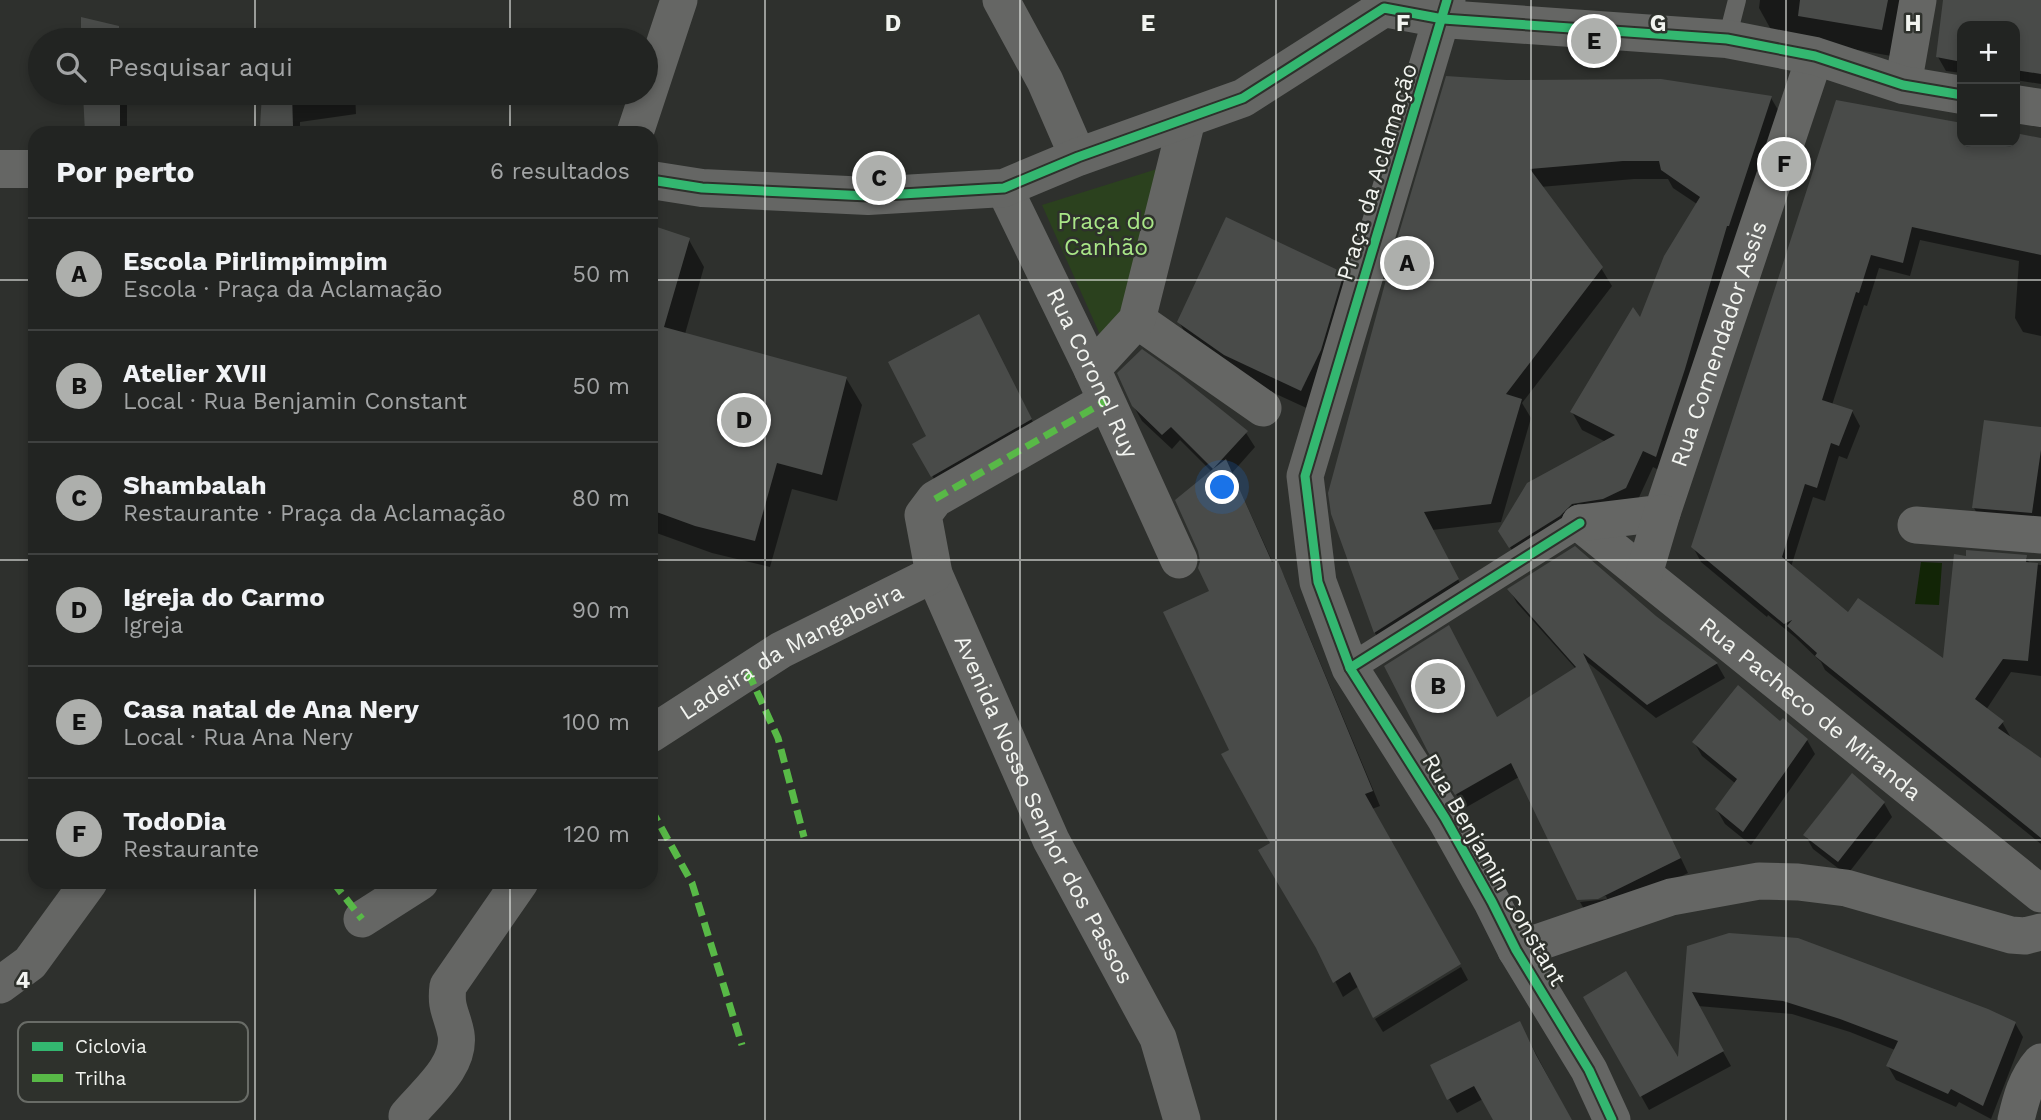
<!DOCTYPE html>
<html lang="pt">
<head>
<meta charset="utf-8">
<style>
  body { margin:0; font-family:"Work Sans",sans-serif; background:#2a2c2a; color:#f1f3f6 }
  .controls { position:absolute; right:21px; top:21px; display:grid; overflow:hidden; border-radius:14px; box-shadow:0 4px 10px #0003 }
  .controls button { width:63px; height:63px; display:grid; place-items:center; padding:0; border:0; border-bottom:2px solid #3f4140; background:#222422; color:#f1f3f6; font:35px sans-serif }
  .you { position:absolute; left:1223px; top:488px; width:24px; height:24px; margin:-18px; border:5px solid #fff; border-radius:50%; background:#1a73e8; box-shadow:0 0 0 10px #1a73e833 }
  .badge { display:grid; place-items:center; width:46px; height:46px; border-radius:50%; background:#adafac; color:#111; font-size:23px; font-weight:700 }
  .pin { position:absolute; translate:-50% -50%; border:4px solid #fff; box-shadow:0 2px 7px #0006 }
  .list { margin:0; padding:0; list-style:none }
  h2 { display:flex; justify-content:space-between; align-items:center; height:91px; margin:0; padding:0 28px; font-size:30px }
  h2 small { font-size:23px; font-weight:400; color:#a2a4a5 }
  .list li { display:grid; grid-template-columns:46px 1fr auto; gap:21px; align-items:center; box-sizing:border-box; height:112px; padding:0 28px; border-top:2px solid #3f4140 }
  .list b { display:block; font-size:26px; white-space:nowrap }
  .list p { margin:0; font-size:23px; white-space:nowrap; color:#a2a4a5 }
  .list em { font-size:23px; font-style:normal; color:#a2a4a5 }
  .icon { flex:none; width:38px; height:38px; fill:none; stroke:currentColor; stroke-width:2; stroke-linecap:round; stroke-linejoin:round }
  .map { position:relative; flex:none; width:2041px; height:1120px; overflow:hidden }
  .search { position:absolute; background:#222422; box-shadow:0 4px 10px #0003; left:28px; top:28px; width:630px; height:77px; display:flex; align-items:center; gap:18px; box-sizing:border-box; padding:0 24px; border-radius:38px; color:#a2a4a5; font-size:26px }
  .panel { position:absolute; background:#222422; box-shadow:0 4px 10px #0003; left:28px; top:126px; width:630px; height:763px; border-radius:21px }
  .map>svg:first-child { display:block }
</style>
</head>
<body>
<div class="map">
<svg width="2041" height="1120" viewBox="0 0 2041 1120">
  <rect width="100%" height="100%" fill="#2e302d"/>
  <!-- green -->
  <path fill="#2b411e" d="M1189 159 1106 348 1042 205Z"/>
  <!-- water -->
  <path fill="#122506" d="M1921 562 1942 563 1939 605 1915 604Z"/>
  <!-- shadow -->
  <g fill="#0007">
    <path d="M1760 0H1907L1897 57 1774 35 1759 8Z"/>
    <path d="M1945 0H2041V84L2015 80V26H1962V73L1946 71 1938 57Z"/>
    <path d="M83 19 118 27 125 40H84Z"/>
    <path d="M1447 78 1771 98 1781 115 1666 474 1653 467 1635 506 1521 565 1500 531 1606 442 1582 430 1572 412 1640 320 1697 204 1673 188 1668 179H1634L1540 187 1601 268 1612 286 1522 403 1531 418 1501 522 1432 530 1468 598 1385 650 1375 633 1333 514Z"/>
    <path d="M86 93H127V133H87Z"/>
    <path d="M264 93H355L356 114 300 122V133H265L262 126Z"/>
    <path d="M1837 102 1962 125V142H2015V135L2041 140V336L2023 332 2015 318 2019 261 1920 240 1910 276 1879 268 1867 306 1864 305 1832 405 1852 411 1860 426 1847 459 1839 456 1825 501 1813 497 1791 567 1848 614 1944 661 2026 557 2030 564 2041 565V676L2011 672 1986 710 2002 722 2010 736 2009 738 2041 760V844L1825 670 1821 662 1795 637 1768 615 1767 617 1701 562 1693 547Z"/>
    <path d="M651 227 689 240 704 267 685 334 846 378 862 405 837 501 792 489 770 567 712 553 651 531Z"/>
    <path d="M1342 274 1355 295 1313 411 1237 376 1191 343 1179 322Z"/>
    <path d="M986 330 1039 434 940 490 915 444 929 437Z"/>
    <path d="M1133 405 1246 433 1255 447 1232 473 1273 563 1276 562 1284 576 1380 806 1372 809 1359 986 1343 997 1319 949 1272 844 1211 592 1212 472 1180 440 1172 449 1142 421Z"/>
    <path d="M2041 429V517L1982 522 1974 508Z"/>
    <path d="M1509 589 1655 617 1717 664 1725 678 1656 718 1587 662 1688 873 1606 912 1587 914 1580 902 1607 899 1606 896 1578 899 1519 777 1465 808 1439 767 1497 719 1576 669 1517 603Z"/>
    <path d="M1781 723 1807 740 1815 754 1751 845 1725 824 1717 810 1736 784 1702 756 1694 742Z"/>
    <path d="M1884 803 1892 817 1847 875 1813 849 1805 835Z"/>
    <path d="M1689 947 2015 1023 2023 1037 1991 1119 1959 1102 1956 1107 1896 1080 1888 1066 1895 1050 1850 1032 1792 1014 1698 1006 1731 1066 1649 1110 1586 998 1679 1062Z"/>
    <path d="M1461 967 1468 980 1383 1032 1375 1019Z"/>
    <path d="M1527 1037 1571 1120H1495L1483 1099 1457 1113 1449 1099Z"/>
  </g>
  <!-- building -->
  <g fill="#494b49">
    <path d="M1800 0H1888L1882 30 1798 16Z"/>
    <path d="M1943 0H2041V74L2015 70V26H1962V62L1936 57Z"/>
    <path d="M81 17 119 26V40H81Z"/>
    <path d="M1446 76 1507 80 1661 79 1772 96 1729 226H1727L1685 369 1656 457 1643 451 1626 488 1603 499 1572 504 1560 516 1509 548 1498 531 1527 483 1615 435 1570 412 1633 307 1640 317 1664 256 1700 197 1661 170 1659 161H1623L1530 169 1603 267 1506 394 1522 399 1491 504 1424 512 1459 579 1374 633 1331 514 1328 493 1396 243Z"/>
    <path d="M83 93H120V133H85Z"/>
    <path d="M262 93H292L293 127H260Z"/>
    <path d="M1836 100 1962 123V142H2015V133L2041 138V255L1912 227 1903 263 1871 255 1859 293 1856 292 1822 400 1853 410 1839 446 1831 443 1817 488 1805 484 1782 557 1848 612 1858 598 1943 658 1954 554 1966 556V550L2027 555 2026 562 2038 563 2028 661 2003 659 1975 699 2004 721 1998 728 2041 758V838L1815 656 1817 653 1787 626 1792 620 1784 624 1691 547Z"/>
    <path d="M1226 217 1344 273 1321 350 1301 391 1224 355 1177 322Z"/>
    <path d="M651 225 690 238 664 327 847 377 822 475 777 463 755 541 695 526 651 510Z"/>
    <path d="M979 314 1032 419 931 477 912 444 926 436 888 362Z"/>
    <path d="M1142 349 1177 374 1248 431 1213 469 1226 459 1272 562 1277 559 1373 791 1365 794 1461 964 1373 1018 1350 972 1333 983 1316 948 1258 850 1270 843 1221 754 1229 750 1163 612 1209 591 1198 568 1200 561 1198 551 1175 500 1213 469 1171 427 1162 435 1132 406 1117 373Z"/>
    <path d="M1984 420 2041 427V450L2032 513 1972 508Z"/>
    <path d="M1575 546 1656 616 1718 663 1647 705 1583 653 1681 858 1598 899 1577 900 1511 763 1455 795 1428 752 1384 666 1449 625 1497 717 1576 667 1507 589Z"/>
    <path d="M1738 685 1780 721 1783 718 1808 739 1743 832 1715 809 1737 779 1692 742Z"/>
    <path d="M1852 773 1885 802 1838 862 1803 835Z"/>
    <path d="M1729 933 1798 938 1988 1009 2016 1022 1983 1106 1951 1089 1948 1094 1886 1066 1898 1041 1840 1019 1783 1001 1692 992 1724 1051 1640 1097 1583 997 1626 971 1678 1057 1687 946Z"/>
    <path d="M1520 1021 1536 1055 1572 1120H1493L1474 1086 1447 1100 1430 1065Z"/>
  </g>
  <g fill="none" stroke-linecap="round" stroke-linejoin="round">
    <!-- service -->
    <path stroke="#656664" stroke-width="18" d="M1727 39 1737 0"/>
    <!-- pedestrian -->
    <path stroke="#656664" stroke-width="28" d="M1350 668 1580 523"/>
    <!-- minor -->
    <g stroke="#656664" stroke-width="37">
      <path d="M1001 0 1045 81 1078 157"/>
      <path d="M1447 0 1305 476 1318 582 1350 668 1445 818 1492 902 1516 950 1589 1070 1612 1120"/>
      <path d="M1903 85 1918 0"/>
      <path d="M635 133 679 0"/>
      <path id="s1" d="M1004 188 1092 369 1179 560"/>
      <path d="M1137 320 1263 408"/>
      <path d="M1092 369 1137 320 1187 120"/>
      <path id="s2" d="M1106 401 935 499 923 515 934 574 1051 840 1158 1038 1182 1120"/>
      <path id="s3" d="M1580 523 2041 894"/>
      <path id="s4" d="M1580 523 1662 513 1815 56"/>
      <path d="M1916 525 2041 535"/>
      <path d="M1644 574 1662 513"/>
      <path id="s5" d="M651 734 781 650 934 574"/>
      <path d="M362 919 420 882"/>
      <path d="M1516 950 1671 897 1759 881 1798 882 1846 888 2011 935 2025 936 2041 932"/>
      <path d="M0 985 30 963 89 882"/>
      <path d="M407 1116C426 1093 461 1066 456 1034 452 1013 445 1009 448 986L520 882"/>
      <path d="M2016 1120C2021 1099 2026 1079 2041 1062"/>
    </g>
    <!-- tertiary -->
    <g stroke="#656664" stroke-width="38">
      <path d="M2015 104 2041 108"/>
      <path d="M0 169H35"/>
      <path d="M651 180 702 188 868 196 1004 188 1078 157 1243 98 1384 8 1443 19 1727 39 1815 56 1903 85 1962 95"/>
    </g>
    <!-- quiet -->
    <g stroke="#58b947" stroke-width="7" stroke-dasharray="14 7" stroke-linecap="butt">
      <path d="M935 499 1106 401"/>
      <path d="M748 672 778 738 804 837"/>
      <path d="M651 809 692 883 742 1045"/>
      <path d="M333 882 362 919"/>
    </g>
    <defs>
      <g id="cycleway">
        <path d="M1447 0 1305 476 1318 582 1350 668 1445 818 1492 902 1516 950 1589 1070 1612 1120"/>
        <path d="M651 180 702 188 868 196 1004 188 1078 157 1243 98 1384 8 1443 19 1727 39 1815 56 1903 85 1962 95"/>
        <path d="M1350 668 1580 523"/>
      </g>
    </defs>
    <!-- cycleway casing -->
    <use href="#cycleway" stroke="#2e312c" stroke-width="13"/>
    <!-- cycleway -->
    <use href="#cycleway" stroke="#33b770" stroke-width="9"/>
  </g>
  <!-- grid -->
  <path fill="none" stroke="#f2f4f0" stroke-width="2" stroke-opacity="0.55" d="M255 0V40M510 0V40M765 0V1120M1020 0V1120M1276 0V1120M1531 0V1120M1786 0V1120M255 93V133M510 93V133M0 280H35M651 280H2041M0 560H35M651 560H2041M0 840H35M651 840H2041M255 882V1120M510 882V1120"/>
  <g text-anchor="middle" dominant-baseline="central" stroke-width="5" stroke-linejoin="round" paint-order="stroke">
    <!-- street labels -->
    <g font-size="23" fill="#f2f4f0" stroke="#2e312c">
      <text transform="translate(1377 172) rotate(-73)">Praça da Aclamação</text>
      <text stroke="none"><textPath href="#s4" startOffset="261">Rua Comendador Assis</textPath></text>
      <text stroke="none"><textPath href="#s1" startOffset="205">Rua Coronel Ruy</textPath></text>
      <text stroke="none"><textPath href="#s5" startOffset="163">Ladeira da Mangabeira</textPath></text>
      <text stroke="none"><textPath href="#s3" startOffset="296">Rua Pacheco de Miranda</textPath></text>
      <text stroke="none"><textPath href="#s2" startOffset="537">Avenida Nosso Senhor dos Passos</textPath></text>
      <text transform="translate(1494 870) rotate(60)">Rua Benjamin Constant</text>
    </g>
    <!-- park labels -->
    <g font-size="23" fill="#a9e687" stroke="#2e312c">
      <text x="1106" y="221">Praça do<tspan x="1106" dy="26">Canhão</tspan></text>
    </g>
  </g>
  <!-- legend -->
  <rect x="18" y="1022" width="230" height="80" rx="10" fill="#2e312c" stroke="#696c67" stroke-width="2"/>
  <rect x="32" y="1042" width="31" height="9" fill="#33b770"/>
  <rect x="32" y="1074" width="31" height="8" fill="#58b947"/>
  <g font-size="19" fill="#f2f4f0">
    <text x="75" y="1053">Ciclovia</text>
    <text x="75" y="1085">Trilha</text>
  </g>
  <g font-size="23" text-anchor="middle" font-weight="bold" fill="#f2f4f0" stroke="#2e312c" stroke-width="5" stroke-linejoin="round" paint-order="stroke">
    <text x="893" y="31">D</text>
    <text x="1148" y="31">E</text>
    <text x="1403" y="31">F</text>
    <text x="1658" y="31">G</text>
    <text x="1913" y="31">H</text>
    <text x="23" y="988">4</text>
  </g>
</svg>
<div class="controls">
<button>+</button>
<button>−</button>
</div>
<div class="you"></div>
<div class="pin badge" style="left:1407px;top:263px">A</div>
<div class="pin badge" style="left:1438px;top:686px">B</div>
<div class="pin badge" style="left:879px;top:178px">C</div>
<div class="pin badge" style="left:744px;top:420px">D</div>
<div class="pin badge" style="left:1594px;top:41px">E</div>
<div class="pin badge" style="left:1784px;top:164px">F</div>
<div class="search"><svg class="icon" aria-label="search" viewBox="0 0 24 24"><circle cx="10" cy="10" r="6"/><path d="M15 15l6 6"/></svg>Pesquisar aqui</div>
<section class="panel">
<h2>Por perto<small>6 resultados</small></h2>
<ul class="list">
<li><span class="badge">A</span><div><b>Escola Pirlimpimpim</b><p>Escola · Praça da Aclamação</p></div><em>50 m</em></li>
<li><span class="badge">B</span><div><b>Atelier XVII</b><p>Local · Rua Benjamin Constant</p></div><em>50 m</em></li>
<li><span class="badge">C</span><div><b>Shambalah</b><p>Restaurante · Praça da Aclamação</p></div><em>80 m</em></li>
<li><span class="badge">D</span><div><b>Igreja do Carmo</b><p>Igreja</p></div><em>90 m</em></li>
<li><span class="badge">E</span><div><b>Casa natal de Ana Nery</b><p>Local · Rua Ana Nery</p></div><em>100 m</em></li>
<li><span class="badge">F</span><div><b>TodoDia</b><p>Restaurante</p></div><em>120 m</em></li>
</ul>
</section>
</div>
</body>
</html>
